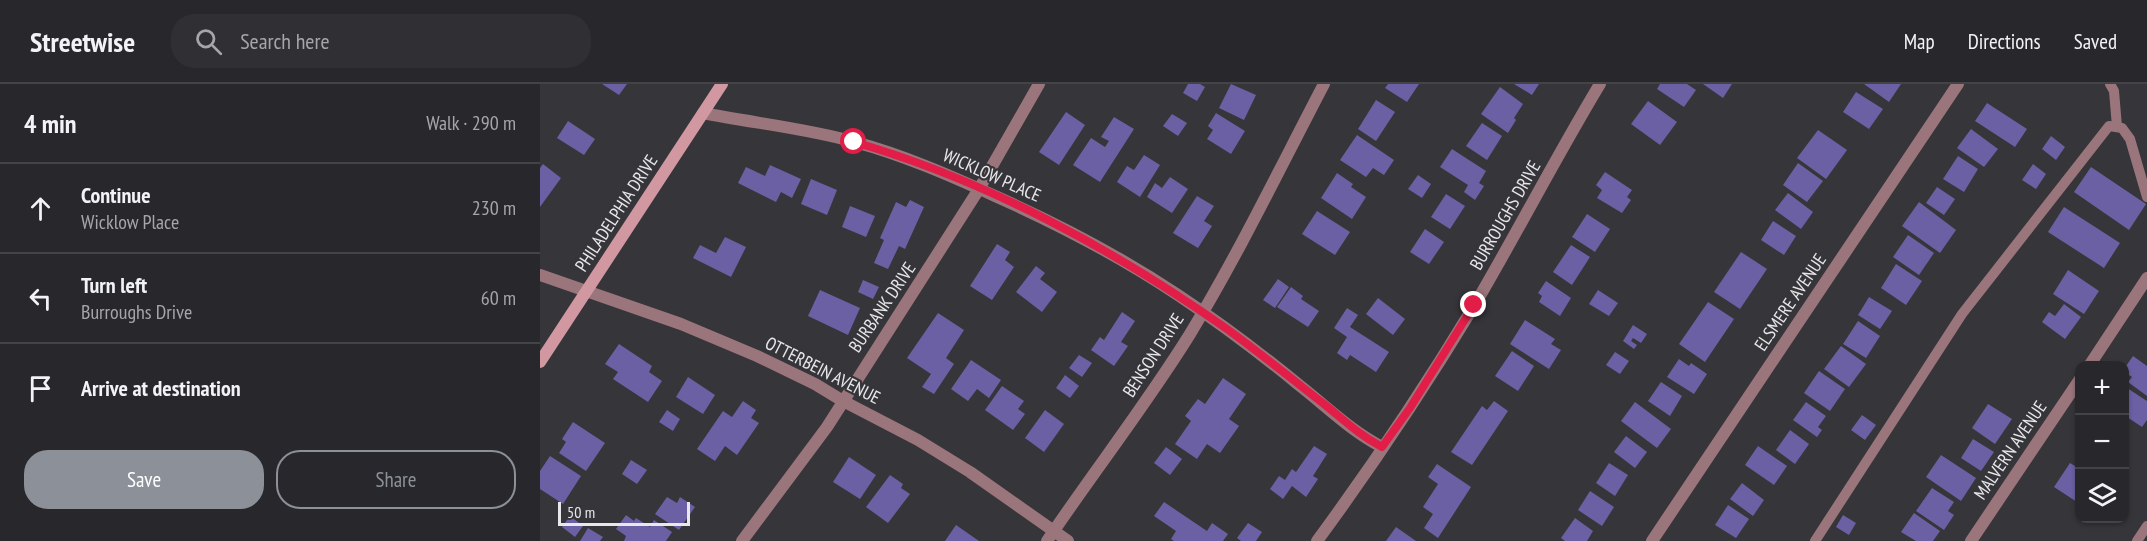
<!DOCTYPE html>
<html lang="en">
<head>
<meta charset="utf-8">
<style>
  body { margin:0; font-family:"PT Sans Narrow",sans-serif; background:#303034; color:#f1f3f6 }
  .controls { position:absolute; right:18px; bottom:18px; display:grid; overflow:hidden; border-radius:12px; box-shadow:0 2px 4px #0004 }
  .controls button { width:54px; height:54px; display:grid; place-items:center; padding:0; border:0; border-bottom:2px solid #444448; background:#28282c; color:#f1f3f6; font:30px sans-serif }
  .scale { position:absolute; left:18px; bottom:15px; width:132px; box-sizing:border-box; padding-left:6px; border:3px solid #e8e8eb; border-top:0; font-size:16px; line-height:21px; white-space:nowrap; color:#e8e8eb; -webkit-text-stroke:4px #36353a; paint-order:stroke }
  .stop { position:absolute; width:18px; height:18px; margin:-14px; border:4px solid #e11d48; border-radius:50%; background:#fff }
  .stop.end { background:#e11d48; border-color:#fff; box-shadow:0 2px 6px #0008 }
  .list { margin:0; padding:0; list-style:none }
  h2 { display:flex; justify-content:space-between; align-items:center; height:78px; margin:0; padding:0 24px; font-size:26px }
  h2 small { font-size:20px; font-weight:400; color:#a5a6a9 }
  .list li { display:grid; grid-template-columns:39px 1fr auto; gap:18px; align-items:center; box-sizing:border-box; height:90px; padding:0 24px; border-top:2px solid #444448 }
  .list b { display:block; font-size:22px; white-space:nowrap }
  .list p { margin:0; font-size:20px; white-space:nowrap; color:#a5a6a9 }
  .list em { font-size:20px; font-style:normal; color:#a5a6a9 }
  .actions { display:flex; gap:12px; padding:18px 24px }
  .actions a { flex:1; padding:14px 0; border:2px solid #8c9099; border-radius:24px; text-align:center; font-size:21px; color:#8c9099 }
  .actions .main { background:#8c9099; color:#fff }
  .icon { flex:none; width:33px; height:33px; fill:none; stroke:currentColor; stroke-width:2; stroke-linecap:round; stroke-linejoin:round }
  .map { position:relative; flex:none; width:1607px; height:457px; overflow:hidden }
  header { display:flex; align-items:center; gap:36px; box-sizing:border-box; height:84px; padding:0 30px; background:#28282c; border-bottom:2px solid #444448 }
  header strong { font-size:28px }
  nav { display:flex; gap:33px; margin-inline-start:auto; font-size:21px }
  .search { width:420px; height:54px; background:#303034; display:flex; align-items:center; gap:15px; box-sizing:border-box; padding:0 21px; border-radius:24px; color:#a5a6a9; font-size:22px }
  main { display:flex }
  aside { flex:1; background:#28282c }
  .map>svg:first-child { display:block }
</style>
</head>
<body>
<header>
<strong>Streetwise</strong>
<div class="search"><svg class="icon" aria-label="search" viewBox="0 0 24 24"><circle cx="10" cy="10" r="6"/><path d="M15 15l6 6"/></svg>Search here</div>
<nav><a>Map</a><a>Directions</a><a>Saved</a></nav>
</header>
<main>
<aside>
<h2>4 min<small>Walk · 290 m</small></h2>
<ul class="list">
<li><svg class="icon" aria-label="ahead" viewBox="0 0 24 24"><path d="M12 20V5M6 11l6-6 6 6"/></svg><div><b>Continue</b><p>Wicklow Place</p></div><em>230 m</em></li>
<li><svg class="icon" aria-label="left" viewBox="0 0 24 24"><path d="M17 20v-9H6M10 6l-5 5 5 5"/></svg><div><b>Turn left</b><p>Burroughs Drive</p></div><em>60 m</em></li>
<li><svg class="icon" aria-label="arrive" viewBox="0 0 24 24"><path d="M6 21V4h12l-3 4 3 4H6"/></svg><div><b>Arrive at destination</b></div></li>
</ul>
<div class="actions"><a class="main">Save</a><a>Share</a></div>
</aside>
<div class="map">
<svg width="1607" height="457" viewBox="0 0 1607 457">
  <rect width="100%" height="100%" fill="#36353a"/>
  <!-- building -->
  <g fill="#6b60a3">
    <path d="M62 0H87L79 11Z"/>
    <path d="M648 0H660L665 3 657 17 643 9Z"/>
    <path d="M691 0 716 11 704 36 679 24Z"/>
    <path d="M848 0H879L867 18 845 4Z"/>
    <path d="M974 0H999L992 11Z"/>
    <path d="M1120 0H1147L1156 6 1144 23 1117 5Z"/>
    <path d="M1163 0H1192L1183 14Z"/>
    <path d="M1324 0H1361L1349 18Z"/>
    <path d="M960 3 983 20 974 34 976 36 968 49 941 30Z"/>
    <path d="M1316 8 1343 25 1329 45 1303 28Z"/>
    <path d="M836 16 855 28 836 57 818 45Z"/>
    <path d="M1108 17 1137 38 1120 61 1091 40Z"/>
    <path d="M1447 19 1487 45 1475 63 1435 37Z"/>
    <path d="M526 28 545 41 519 81 499 68Z"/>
    <path d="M676 29 705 47 691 70 667 55 673 46 668 42Z"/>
    <path d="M632 30 647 39 638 52 623 42Z"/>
    <path d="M574 33 594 45 560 98 533 81 551 54 565 63 569 57 561 53Z"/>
    <path d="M28 37 55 55 44 71 17 54Z"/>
    <path d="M942 39 962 52 947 76 926 62Z"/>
    <path d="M1431 45 1458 65 1444 83 1417 64Z"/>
    <path d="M1278 46 1307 66 1286 95 1257 74Z"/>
    <path d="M817 51 854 76 844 91 833 84 826 93 800 76Z"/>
    <path d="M1511 52 1525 63 1516 76 1502 65Z"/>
    <path d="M912 65 946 87 939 99 944 102 935 116 924 108 928 101 900 83Z"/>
    <path d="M604 71 620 81 600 113 577 98 587 82 594 86Z"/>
    <path d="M1418 72 1438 85 1424 108 1403 95Z"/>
    <path d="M1258 79 1283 97 1267 118 1243 101Z"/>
    <path d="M3 80 21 94 0 123V84Z"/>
    <path d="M1493 80 1506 90 1496 105 1482 96Z"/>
    <path d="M230 81 261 95 252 114 241 108 236 118 198 99 206 83 225 92Z"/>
    <path d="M1551 83 1606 120 1589 146 1534 108Z"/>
    <path d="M1065 88 1092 106 1087 113 1091 116 1082 129 1057 114 1062 106 1056 101Z"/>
    <path d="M797 89 813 100 811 103 826 113 812 135 781 114Z"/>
    <path d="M878 91 891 100 882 114 868 105Z"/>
    <path d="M630 93 648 105 632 129 607 113 615 99 622 104Z"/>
    <path d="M271 95 297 106 287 131 261 120Z"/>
    <path d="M1397 103 1415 115 1404 131 1386 119Z"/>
    <path d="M1248 109 1273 128 1261 145 1235 126Z"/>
    <path d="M906 110 925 122 910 145 891 133Z"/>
    <path d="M657 112 674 122 664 137 672 142 658 164 633 149Z"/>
    <path d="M370 116 384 123 365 165 359 162 348 185 334 179 344 156 340 154 356 118 366 123Z"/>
    <path d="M1379 118 1416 146 1400 169 1362 142Z"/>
    <path d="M310 122 335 132 326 153 302 143Z"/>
    <path d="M1524 123 1580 159 1564 184 1508 148Z"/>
    <path d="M777 127 810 148 795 171 762 150Z"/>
    <path d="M1047 130 1070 145 1055 168 1032 153Z"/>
    <path d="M1233 137 1256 152 1244 171 1221 156Z"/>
    <path d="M885 145 904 158 889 180 870 168Z"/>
    <path d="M1368 151 1394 169 1379 191 1353 173Z"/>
    <path d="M185 153 206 163 191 193 153 174 160 161 176 169Z"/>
    <path d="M457 160 470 168 465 176 474 183 452 216 430 202Z"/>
    <path d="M1031 161 1050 173 1032 201 1013 188Z"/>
    <path d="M1201 168 1227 185 1200 225 1174 208Z"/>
    <path d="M1356 180 1382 197 1366 221 1341 204Z"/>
    <path d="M496 182 505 189 500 195 517 208 502 228 476 208Z"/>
    <path d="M1528 186 1559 207 1544 230 1513 210Z"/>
    <path d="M738 195 749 203 735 224 723 216Z"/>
    <path d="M323 196 339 203 333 215 318 208Z"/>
    <path d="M1006 197 1031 214 1020 232 999 218 1002 212 998 209Z"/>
    <path d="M751 203 763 212 761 215 779 227 768 243 737 223Z"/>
    <path d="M280 206 320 224 308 251 268 232Z"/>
    <path d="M1058 206 1078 219 1069 232 1049 220Z"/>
    <path d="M1329 213 1352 227 1340 245 1318 231Z"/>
    <path d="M838 214 865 235 853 251 826 230Z"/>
    <path d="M1168 218 1194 235 1165 278 1139 260Z"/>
    <path d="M1524 220 1541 233 1525 255 1502 238 1509 228 1515 232Z"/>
    <path d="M807 224 818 231 810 243 849 268 836 288 810 271 807 276 797 269 807 253 794 244Z"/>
    <path d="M582 228 595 237 581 258 588 262 574 282 551 266 560 253 564 256Z"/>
    <path d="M398 229 424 246 406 274 414 280 394 310 382 303 391 290 367 274Z"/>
    <path d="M985 236 1015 255 1011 260 1021 266 1009 285 970 260Z"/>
    <path d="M1318 237 1340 252 1326 274 1303 260Z"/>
    <path d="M1093 241 1107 250 1101 259 1093 254 1091 257 1097 261 1094 265 1083 257Z"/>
    <path d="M79 260 112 282 109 288 122 297 108 318 73 295 78 288 65 280Z"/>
    <path d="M1301 262 1326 280 1309 303 1284 285Z"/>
    <path d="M972 267 994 282 978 307 955 292Z"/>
    <path d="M1075 268 1089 277 1080 290 1066 281Z"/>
    <path d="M539 271 552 279 542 293 529 284Z"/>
    <path d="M1593 272 1607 282V312L1588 298 1592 293 1584 288V285Z"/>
    <path d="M1139 275 1149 282 1151 279 1167 290 1154 310 1127 293Z"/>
    <path d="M431 276 461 296 449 314 437 305 428 317 411 305Z"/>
    <path d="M1279 287 1305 305 1290 327 1264 309Z"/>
    <path d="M525 291 539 302 530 314 516 304Z"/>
    <path d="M148 293 175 311 163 330 136 313Z"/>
    <path d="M683 294 706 310 689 335 699 342 680 369 667 360 657 375 635 360 651 337 645 332 658 315 665 320Z"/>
    <path d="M1121 298 1142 312 1130 332 1108 317Z"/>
    <path d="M462 302 484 317 478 325 485 330 473 346 445 326Z"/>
    <path d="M1584 302 1607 317V336L1602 343 1584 331Z"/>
    <path d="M203 317 216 326 211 334 219 339 197 371 185 362 175 377 157 365 183 327 192 333Z"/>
    <path d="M954 317 968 327 932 381 911 368 942 322 947 326Z"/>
    <path d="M1095 318 1131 345 1117 364 1081 337Z"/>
    <path d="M1266 318 1286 332 1278 343 1282 346 1277 353 1253 336Z"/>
    <path d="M1448 320 1472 335 1455 360 1432 344Z"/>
    <path d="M127 326 140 335 133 347 119 338Z"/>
    <path d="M505 326 524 340 504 368 485 354Z"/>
    <path d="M1322 331 1336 341 1325 356 1311 346Z"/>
    <path d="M33 338 65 359 46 387 19 369 26 358 22 355Z"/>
    <path d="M1250 346 1269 360 1255 380 1236 366Z"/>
    <path d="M1086 352 1107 368 1095 384 1074 368Z"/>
    <path d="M1433 355 1454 368 1441 387 1421 374Z"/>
    <path d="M774 362 787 370 773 392 778 395 766 413 752 402 743 415 730 405 739 392 745 396 752 385 756 388Z"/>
    <path d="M1218 362 1247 382 1234 401 1205 381Z"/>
    <path d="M626 363 642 375 630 391 614 379Z"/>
    <path d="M1401 371 1436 394 1421 417 1386 393Z"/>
    <path d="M10 372 41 392 23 420 0 405V387Z"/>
    <path d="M309 373 336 391 320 415 293 398Z"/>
    <path d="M91 376 107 386 97 400 82 390Z"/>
    <path d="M1069 379 1088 391 1075 412 1056 399Z"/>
    <path d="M1530 379 1540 385V420L1514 403Z"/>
    <path d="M897 380 931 403 898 454 884 444 893 430 883 423 898 400 888 393Z"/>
    <path d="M350 391 363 400 361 404 370 410 348 439 326 423Z"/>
    <path d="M1202 399 1224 416 1213 432 1190 415Z"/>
    <path d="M1392 404 1414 418 1408 427 1414 431 1404 446 1376 427Z"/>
    <path d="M1050 407 1074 423 1062 442 1038 426Z"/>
    <path d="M127 413 137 419 140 413 155 423 139 446 115 430Z"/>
    <path d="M624 418 667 447 672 439 688 450 683 457H634L631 455 636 447 614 432Z"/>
    <path d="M1188 421 1209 435 1196 454 1175 441Z"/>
    <path d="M1374 429 1400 447 1393 457H1376L1361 448Z"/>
    <path d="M86 431 94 437 96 434 110 443 114 436 132 448 126 457H84L86 452 76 445Z"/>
    <path d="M1303 431 1316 439 1309 451 1296 443Z"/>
    <path d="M30 432 43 442 35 453 22 443Z"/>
    <path d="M1035 434 1053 447 1047 457H1025L1021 454Z"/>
    <path d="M708 439 722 448 716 457H701L697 454Z"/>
    <path d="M416 441 439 457H405Z"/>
    <path d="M856 443 876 457H846Z"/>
    <path d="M48 444 63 453 60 457H40Z"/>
  </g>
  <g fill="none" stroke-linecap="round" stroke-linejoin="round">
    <!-- service -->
    <g stroke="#9a757b" stroke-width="10">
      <path d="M1570 0 1574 7 1577 43"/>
      <path d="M1275 457 1422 230 1569 42 1582 44 1590 55 1607 113"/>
      <path d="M1597 457 1607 442"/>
    </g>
    <!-- minor -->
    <g stroke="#9a757b" stroke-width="12">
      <path d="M163 29C213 39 265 44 315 58 363 71 409 91 455 112 518 140 581 173 638 211 680 239 720 269 759 301 786 322 811 347 842 363"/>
      <path d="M0 191 141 240 217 272 275 300 303 317 378 356 430 388 528 457"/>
      <path d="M1549 282 1607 194"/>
      <path d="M202 457 287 343 439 105 499 0"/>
      <path d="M507 457C554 387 606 321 650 250 699 169 740 84 784 0"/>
      <path d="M777 457C833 381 885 303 934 222 977 149 1016 73 1060 0"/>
      <path d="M1112 457 1418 0"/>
      <path d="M1431 457 1540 295"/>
    </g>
    <!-- secondary -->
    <path stroke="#d298a1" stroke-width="12" d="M0 278 182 0"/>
  </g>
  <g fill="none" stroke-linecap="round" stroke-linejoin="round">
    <!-- route -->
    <path stroke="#e11d48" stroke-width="8" d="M314 58C446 96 575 166 687 245 720 269 752 295 784 320 805 337 818 350 842 363L870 324 934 221"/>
  </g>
  <g text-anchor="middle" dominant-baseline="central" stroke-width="4.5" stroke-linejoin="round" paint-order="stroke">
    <!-- street labels -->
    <g font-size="18" fill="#e8e8eb" stroke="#36353a">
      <text transform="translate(452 91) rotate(24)">WICKLOW PLACE</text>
      <text transform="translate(76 129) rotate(-57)">PHILADELPHIA DRIVE</text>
      <text transform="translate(965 131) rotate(-60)">BURROUGHS DRIVE</text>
      <text transform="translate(1250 218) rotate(-56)">ELSMERE AVENUE</text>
      <text transform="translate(342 223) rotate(-56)">BURBANK DRIVE</text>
      <text transform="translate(613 271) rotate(-57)">BENSON DRIVE</text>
      <text transform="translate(283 286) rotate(27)">OTTERBEIN AVENUE</text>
      <text transform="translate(1470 366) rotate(-56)">MALVERN AVENUE</text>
    </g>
  </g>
</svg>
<div class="controls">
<button>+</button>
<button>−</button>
<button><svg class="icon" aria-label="layers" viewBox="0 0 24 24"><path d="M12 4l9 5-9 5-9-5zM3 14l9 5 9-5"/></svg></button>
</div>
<div class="scale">50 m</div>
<div class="stop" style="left:314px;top:58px"></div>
<div class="stop end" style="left:934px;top:221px"></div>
</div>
</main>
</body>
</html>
